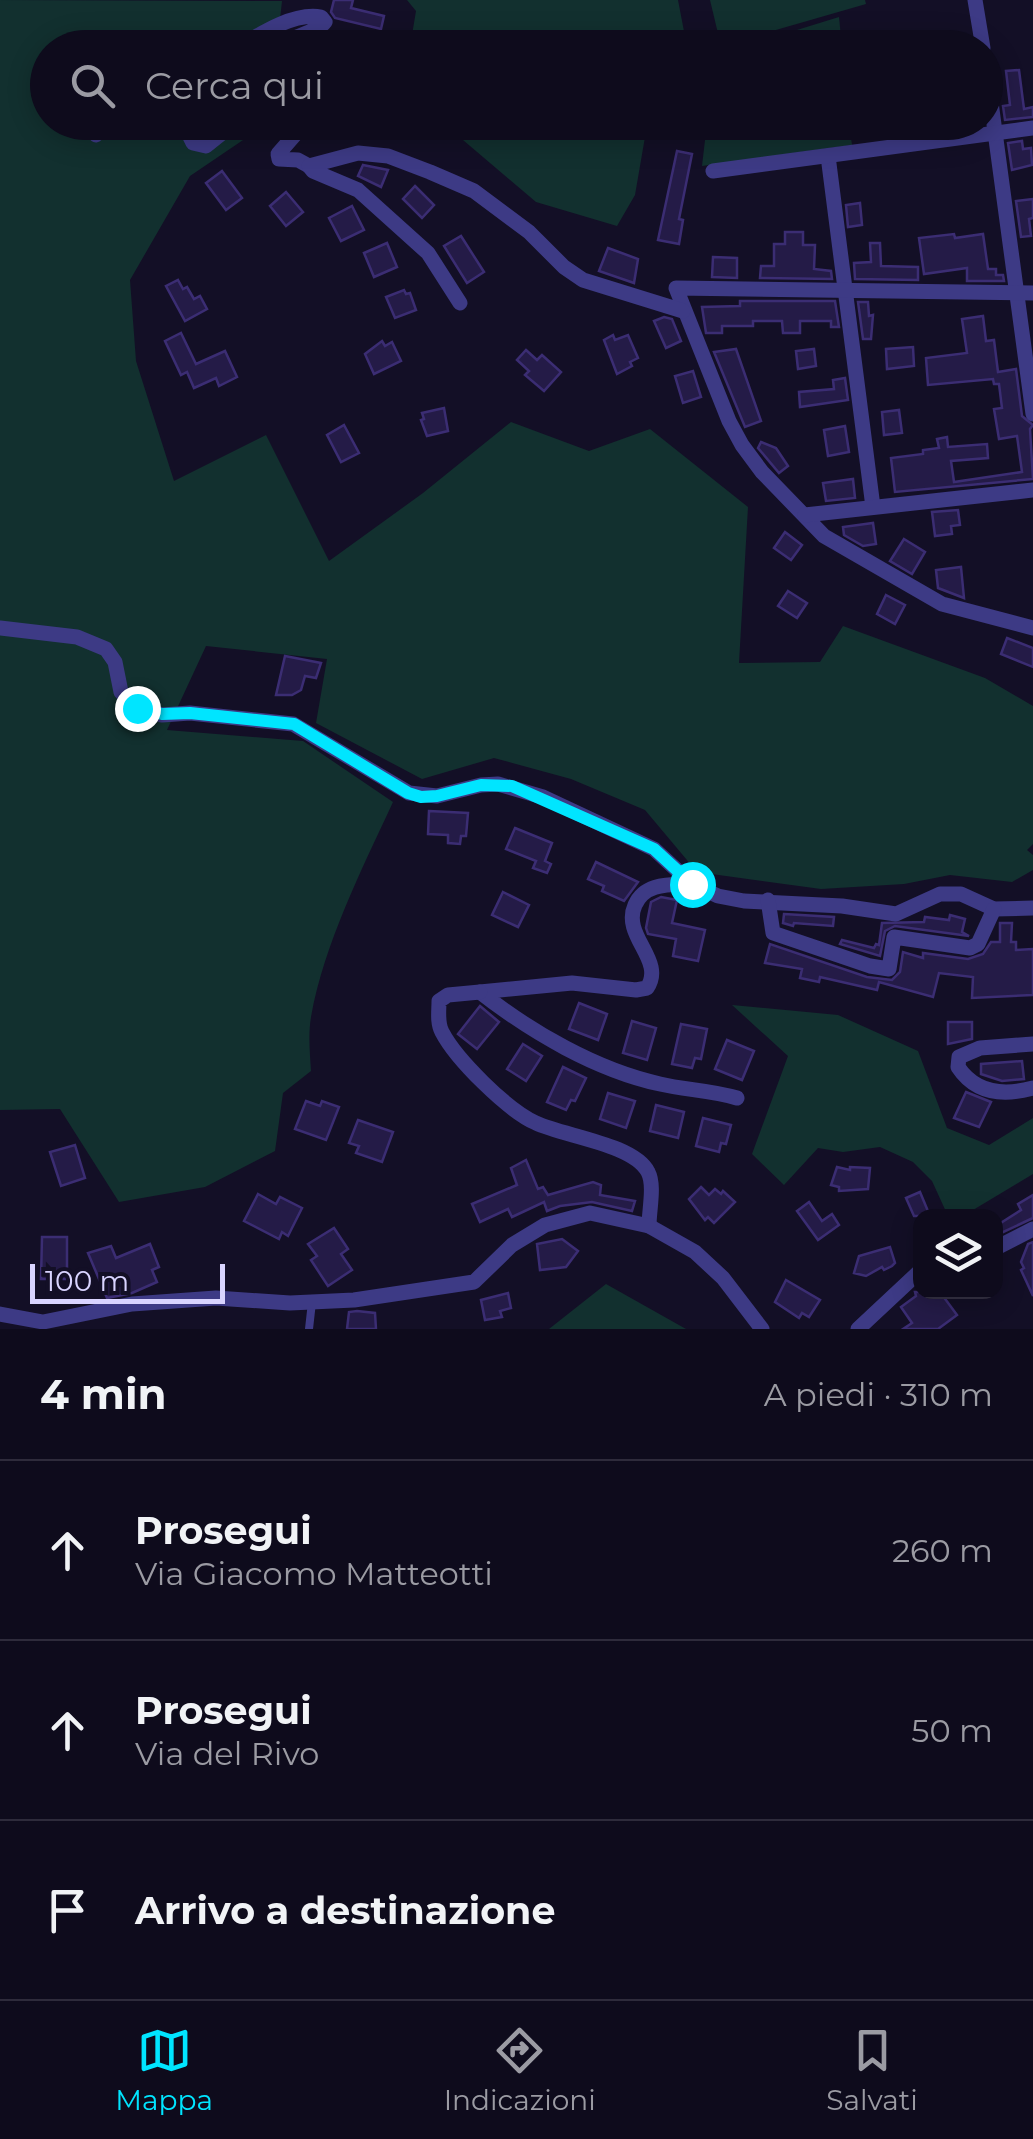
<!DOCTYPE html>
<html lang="it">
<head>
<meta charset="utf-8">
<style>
  body { margin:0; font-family:Montserrat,sans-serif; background:#1c1929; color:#f1f3f6 }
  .controls { position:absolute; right:30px; bottom:30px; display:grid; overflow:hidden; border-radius:20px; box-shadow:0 5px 25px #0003 }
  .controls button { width:90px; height:90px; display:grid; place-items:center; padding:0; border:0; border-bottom:2px solid #2e2b3b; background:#0e0b1c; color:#f1f3f6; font:50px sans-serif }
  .scale { position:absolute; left:30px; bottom:25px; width:195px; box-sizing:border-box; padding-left:10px; border:5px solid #d9d4ff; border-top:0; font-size:28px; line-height:35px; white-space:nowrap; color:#d9d4ff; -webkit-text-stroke:8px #130f26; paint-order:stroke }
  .stop { position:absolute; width:30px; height:30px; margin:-22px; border:8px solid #00e5ff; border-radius:50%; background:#fff }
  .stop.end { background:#00e5ff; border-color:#fff; box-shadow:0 2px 10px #0008 }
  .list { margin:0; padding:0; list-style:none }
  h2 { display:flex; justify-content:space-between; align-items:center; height:130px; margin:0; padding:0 40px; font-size:42px }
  h2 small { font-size:32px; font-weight:400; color:#9b9ba3 }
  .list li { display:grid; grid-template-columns:65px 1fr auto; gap:30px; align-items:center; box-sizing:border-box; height:180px; padding:0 40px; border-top:2px solid #2e2b3b }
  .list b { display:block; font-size:38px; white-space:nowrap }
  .list p { margin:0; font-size:32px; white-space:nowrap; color:#9b9ba3 }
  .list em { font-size:32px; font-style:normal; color:#9b9ba3 }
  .icon { flex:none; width:55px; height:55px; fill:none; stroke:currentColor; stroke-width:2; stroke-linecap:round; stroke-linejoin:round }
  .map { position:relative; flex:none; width:1033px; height:1329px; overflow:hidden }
  .search { position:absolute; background:#0e0b1c; box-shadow:0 5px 25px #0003; left:30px; right:30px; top:30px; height:110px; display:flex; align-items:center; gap:25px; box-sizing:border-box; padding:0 35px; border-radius:55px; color:#9b9ba3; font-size:38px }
  .sheet { height:670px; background:#0e0b1c }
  nav { display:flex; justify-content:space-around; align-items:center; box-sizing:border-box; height:140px; border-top:2px solid #2e2b3b; background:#0e0b1c; font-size:28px; color:#9b9ba3 }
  nav a { display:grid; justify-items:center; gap:5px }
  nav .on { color:#00e5ff }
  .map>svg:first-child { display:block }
</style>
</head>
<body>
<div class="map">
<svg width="1033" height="1329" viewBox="0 0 1033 1329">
  <rect width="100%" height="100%" fill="#130f26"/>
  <!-- green -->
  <g fill="#12302f">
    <path d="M0 0 282 1 277 47 48 48V122L268 123 190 176 130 280 136 361 174 481 266 435 329 561 423 493 511 422 589 451 650 429 748 507 739 663 820 662 843 626 985 678 1033 706V844L1027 850 1033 855V870L1012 882 950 875 904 884 821 889 697 872 645 810 571 779 494 758 422 779 316 723 327 659 206 646 167 730 303 741 393 802C362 869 324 944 311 1017 308 1035 310 1054 311 1071L283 1093 275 1151 205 1187 119 1202 60 1109 0 1110Z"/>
    <path d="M407 0H678L687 47H410L416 11Z"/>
    <path d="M710 0H865L866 4 721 46Z"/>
    <path d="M839 17 842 47H742Z"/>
    <path d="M443 123H687V126L645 137 635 195 617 226 536 202Z"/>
    <path d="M707 123H849L852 145 702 166Z"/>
    <path d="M732 1005 838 1015 918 1051 947 1128 989 1145 1033 1118V1174L968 1213 948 1216 932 1181 913 1162 880 1147 843 1152 818 1148 784 1185 752 1154 788 1056Z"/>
    <path d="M606 1284 686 1329H549Z"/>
  </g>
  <!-- building -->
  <g fill="#241b47" stroke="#3b2d73" stroke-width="2.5">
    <path d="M334 0H353L351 8 384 16 381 29 335 18 331 12Z"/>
    <path d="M1019 70 1024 109 1033 107V117L1005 120 1003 106 1010 105 1006 71Z"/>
    <path d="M911 122H982L983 123 913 133Z"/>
    <path d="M1022 141 1023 149 1031 148 1032 165 1012 170 1008 143Z"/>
    <path d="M677 151 692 154 679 219 683 220 679 244 658 240Z"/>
    <path d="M363 165 388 170 381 187 358 176Z"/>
    <path d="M222 171 242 198 226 210 206 183Z"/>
    <path d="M415 186 434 205 422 218 403 199Z"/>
    <path d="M286 192 303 212 286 226 270 206Z"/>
    <path d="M1033 199V218L1029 219 1031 236 1021 237 1016 201Z"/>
    <path d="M860 203 862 225 848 227 846 205Z"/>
    <path d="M352 206 364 230 341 241 329 218Z"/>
    <path d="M785 232H803V245H815L814 269 831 271 832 279 760 278 761 266H774V244H785Z"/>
    <path d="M954 234 955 238 983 234 988 269H996V275H1003L1004 281H967V268L924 274 919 238Z"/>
    <path d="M461 236 484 272 467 283 444 246Z"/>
    <path d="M387 243 397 267 374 277 364 253Z"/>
    <path d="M870 243H880L881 266 918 267V280L855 279 854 263 871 262Z"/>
    <path d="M608 248 638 259 634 283 599 271Z"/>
    <path d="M713 257 737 258V278L712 277Z"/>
    <path d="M178 280 183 289 187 287 194 299 200 296 207 309 185 321 166 286Z"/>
    <path d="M404 290 406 294 410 293 416 310 395 318 386 297Z"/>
    <path d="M740 301H835L839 327H831V321H800V333H783L782 321H753V326H722V333H706L702 307 740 306Z"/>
    <path d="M858 302H868L869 316 873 315 871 339H863Z"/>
    <path d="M983 316 986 341 994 340 998 372 1016 369 1022 416 1033 425 1030 429 1033 479 895 492 891 458 923 454V450L939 448 937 439 947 437 948 447 987 444 988 458 951 461 954 482 1022 472 1017 436 999 439 994 409 1002 408 999 384H994L993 379 928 385 926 358 967 353 962 319Z"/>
    <path d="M664 317 672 319 681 341 666 348 654 321Z"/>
    <path d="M181 333 196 364 225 351 237 377 219 386 216 378 194 388 187 372 181 375 165 341Z"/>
    <path d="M613 335 615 340 628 335 638 358 630 362 632 366 617 374 604 340Z"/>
    <path d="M382 341 385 346 392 342 401 361 374 374 365 354Z"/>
    <path d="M913 347 914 366 887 369 886 349Z"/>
    <path d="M736 349 761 421 745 427 714 352Z"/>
    <path d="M814 349 816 366 798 369 796 351Z"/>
    <path d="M526 350 537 360 542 355 561 372 544 391 525 375 529 371 517 360Z"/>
    <path d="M693 371 701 397 683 403 675 376Z"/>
    <path d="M845 378 848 400 800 407 799 392 834 389 833 380Z"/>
    <path d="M444 408 448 431 427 436 421 420 424 419 422 413Z"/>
    <path d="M899 410 902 433 884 435 882 412Z"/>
    <path d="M344 425 359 453 341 462 327 435Z"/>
    <path d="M845 426 849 452 828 456 824 430Z"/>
    <path d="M761 442 776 448 788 466 779 473 758 448Z"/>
    <path d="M853 479 855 498 826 501 823 483Z"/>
    <path d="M958 510 960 525 951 526 952 534 935 536 932 512Z"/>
    <path d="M873 523 876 544 863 546 844 535 843 527Z"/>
    <path d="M785 532 802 545 791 560 774 548Z"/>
    <path d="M904 539 925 552 912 574 890 561Z"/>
    <path d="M961 567 964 598 938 588 936 570Z"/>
    <path d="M788 591 807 603 797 618 778 606Z"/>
    <path d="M886 595 905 605 895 624 877 614Z"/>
    <path d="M1007 638 1033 648V667L1001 654Z"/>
    <path d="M285 656 321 663 316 678 305 676 301 690 292 695H276Z"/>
    <path d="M429 811 468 813 466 836H461L460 844 448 843V835L428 834Z"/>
    <path d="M515 828 552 843 545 861 551 864 547 873 533 868 536 861 506 849Z"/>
    <path d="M596 862 638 882 624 901 602 891 604 886 588 879Z"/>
    <path d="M503 892 529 905 518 927 492 915Z"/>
    <path d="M661 897 677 900 672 923 705 930 698 961 673 956 676 939 648 934 646 928 651 902Z"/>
    <path d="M784 914 834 917 833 926 794 923 793 926 783 923Z"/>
    <path d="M950 915 965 919 962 932 969 936 895 926 885 931 880 956 840 944 842 940 874 948 876 944 879 945 882 923 924 922 925 917 949 920Z"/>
    <path d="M1000 923H1012L1011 942H1016V950L1033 949V995L972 998 973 977 939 973 933 997 879 982 877 990 820 977 819 982 800 978 802 969 765 963 770 944 867 977 892 980 900 972 903 952 923 958V953L968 959 983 954 991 942H1000Z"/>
    <path d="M579 1003 607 1014 598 1040 569 1029Z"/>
    <path d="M480 1006 499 1022 477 1049 458 1034Z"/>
    <path d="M632 1021 656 1028 647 1060 623 1053Z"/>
    <path d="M948 1022H972V1039L948 1044Z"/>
    <path d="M681 1024 707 1029 701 1059 695 1058 692 1068 672 1064Z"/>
    <path d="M727 1040 754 1051 742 1080 715 1069Z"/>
    <path d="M523 1044 542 1056 526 1081 507 1069Z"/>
    <path d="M1022 1061 1024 1079 1002 1081 981 1074V1064Z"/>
    <path d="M563 1067 586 1078 575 1101 571 1100 566 1110 547 1102Z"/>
    <path d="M966 1092 991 1102 979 1127 954 1118Z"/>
    <path d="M608 1093 635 1101 626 1128 600 1119Z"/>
    <path d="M306 1101 320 1106 322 1101 339 1107 326 1140 295 1129Z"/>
    <path d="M656 1105 684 1112 678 1138 650 1131Z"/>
    <path d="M703 1118 731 1125 726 1144 721 1143 719 1152 696 1146Z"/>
    <path d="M358 1120 393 1132 382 1162 356 1153 359 1146 349 1143Z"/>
    <path d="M75 1145 85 1178 61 1186 50 1152Z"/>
    <path d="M526 1160 538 1189 543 1187 548 1195 593 1182 601 1185 600 1195 635 1201 632 1211 592 1202 560 1206 547 1211 544 1202 512 1217 508 1209 480 1222 472 1204 517 1185 511 1168Z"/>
    <path d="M837 1167 850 1170V1167L870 1168 868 1189 839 1191V1187L831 1185Z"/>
    <path d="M701 1187 709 1195 715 1189 721 1194 723 1191 735 1202 714 1223 708 1217 705 1220 689 1199Z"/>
    <path d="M920 1192 930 1216H914L906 1198Z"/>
    <path d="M258 1194 276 1204 280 1197 302 1208 288 1236 282 1232 279 1239 244 1221Z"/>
    <path d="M1033 1195V1218L999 1234 996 1226 1021 1210 1018 1204Z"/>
    <path d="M809 1202 822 1221 832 1214 839 1225 818 1240 797 1211Z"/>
    <path d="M334 1228 348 1249 341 1254 352 1270 328 1286 311 1260 317 1256 308 1244Z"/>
    <path d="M42 1237H67V1279H41Z"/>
    <path d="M562 1239 578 1251 566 1267 540 1270 537 1244Z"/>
    <path d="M1033 1242V1296L1021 1270 1024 1268 1021 1262 1028 1244Z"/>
    <path d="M150 1244 159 1267 152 1270 157 1282 132 1293 107 1298 88 1253 111 1246 116 1258Z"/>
    <path d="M890 1247 895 1263 892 1266 884 1270 882 1267 866 1276 854 1273 859 1256Z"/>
    <path d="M786 1280 820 1300 809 1317 802 1313 799 1318 775 1302Z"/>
    <path d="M915 1292H940L957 1315 938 1329H903L912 1323 901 1307 916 1296Z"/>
    <path d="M508 1293 511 1308 500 1311 502 1317 485 1320 481 1300Z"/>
    <path d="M357 1311 375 1313 376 1329H347L349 1312Z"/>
  </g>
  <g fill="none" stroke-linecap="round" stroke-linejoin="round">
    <!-- lane -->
    <path stroke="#3d3a85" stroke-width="8" d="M309 1329 312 1302"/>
    <!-- street -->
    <g stroke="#3d3a85" stroke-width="15">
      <path d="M975 0 983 48"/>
      <path d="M237 48C260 34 294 12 321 17L325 22C318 32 286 39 271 48"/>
      <path d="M986 65 1033 414"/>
      <path d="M195 122 190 137 193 143 206 146 236 122"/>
      <path d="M306 122 278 154 279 159 298 160 309 166"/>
      <path d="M96 135 107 122"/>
      <path d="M828 156 873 507"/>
      <path d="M713 171 1033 128"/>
      <path d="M1033 293 676 288 729 421 742 445 762 472 824 536 942 604 1033 628"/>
      <path d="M460 303 428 253 358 190 313 171 309 166 358 153 388 156 430 172 474 191 529 232 564 267 583 280 683 311"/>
      <path d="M805 515 1033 490"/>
      <path d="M0 628 77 637 106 649 115 662 121 692 137 707 162 715 190 713 293 724 409 793 437 796 481 785 498 784 543 797 654 849 692 884 718 896 744 901 842 906 896 914 940 894H961L994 909 1033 908"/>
      <path d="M692 884C670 885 645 882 635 905 621 936 666 960 647 988L636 990 572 983 480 992C531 1032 596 1070 660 1084 685 1090 711 1090 737 1098"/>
      <path d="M768 900 773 933 870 966 889 969 894 937 970 948 978 944 994 909"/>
      <path d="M480 992 448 995 439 1001C439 1011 437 1023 442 1032 456 1059 507 1110 536 1123 563 1136 634 1144 648 1172 655 1185 649 1210 649 1226"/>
      <path d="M1033 1044 980 1048 959 1057 958 1067C976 1094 1004 1096 1033 1088"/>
      <path d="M996 1248 1033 1229"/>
      <path d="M0 1314 43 1322 132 1304 216 1298 290 1303 354 1300 474 1282 512 1245 545 1225 590 1213 649 1226 695 1252 723 1278 762 1329"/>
      <path d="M858 1329 920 1271"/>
    </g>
  </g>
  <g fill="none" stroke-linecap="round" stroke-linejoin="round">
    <!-- route -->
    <path stroke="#00e5ff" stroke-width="12" d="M137 708 162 714 190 713 294 724 408 793 421 797 437 796 481 785 512 786 654 849 692 884"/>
  </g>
</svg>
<div class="controls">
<button><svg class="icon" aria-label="layers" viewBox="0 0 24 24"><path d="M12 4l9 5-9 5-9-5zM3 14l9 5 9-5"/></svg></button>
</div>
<div class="scale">100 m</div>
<div class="stop" style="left:692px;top:884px"></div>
<div class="stop end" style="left:137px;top:708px"></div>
<div class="search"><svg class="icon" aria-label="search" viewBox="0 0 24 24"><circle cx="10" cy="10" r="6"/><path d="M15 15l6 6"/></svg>Cerca qui</div>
</div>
<section class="sheet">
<h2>4 min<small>A piedi · 310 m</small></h2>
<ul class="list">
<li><svg class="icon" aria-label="ahead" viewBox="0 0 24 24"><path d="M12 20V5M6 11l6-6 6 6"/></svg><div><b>Prosegui</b><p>Via Giacomo Matteotti</p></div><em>260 m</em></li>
<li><svg class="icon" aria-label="ahead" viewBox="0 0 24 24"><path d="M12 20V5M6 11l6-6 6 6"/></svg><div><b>Prosegui</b><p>Via del Rivo</p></div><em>50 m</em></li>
<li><svg class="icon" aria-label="arrive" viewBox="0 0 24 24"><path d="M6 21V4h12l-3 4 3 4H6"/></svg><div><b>Arrivo a destinazione</b></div></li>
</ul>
</section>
<nav>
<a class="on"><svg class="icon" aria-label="map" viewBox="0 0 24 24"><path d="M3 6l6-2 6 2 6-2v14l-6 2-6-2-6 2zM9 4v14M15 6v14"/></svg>Mappa</a>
<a><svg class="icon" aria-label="directions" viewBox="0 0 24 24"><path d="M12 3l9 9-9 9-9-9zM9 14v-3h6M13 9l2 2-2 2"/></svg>Indicazioni</a>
<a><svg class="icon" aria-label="saved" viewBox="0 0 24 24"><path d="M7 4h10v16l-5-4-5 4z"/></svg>Salvati</a>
</nav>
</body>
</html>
